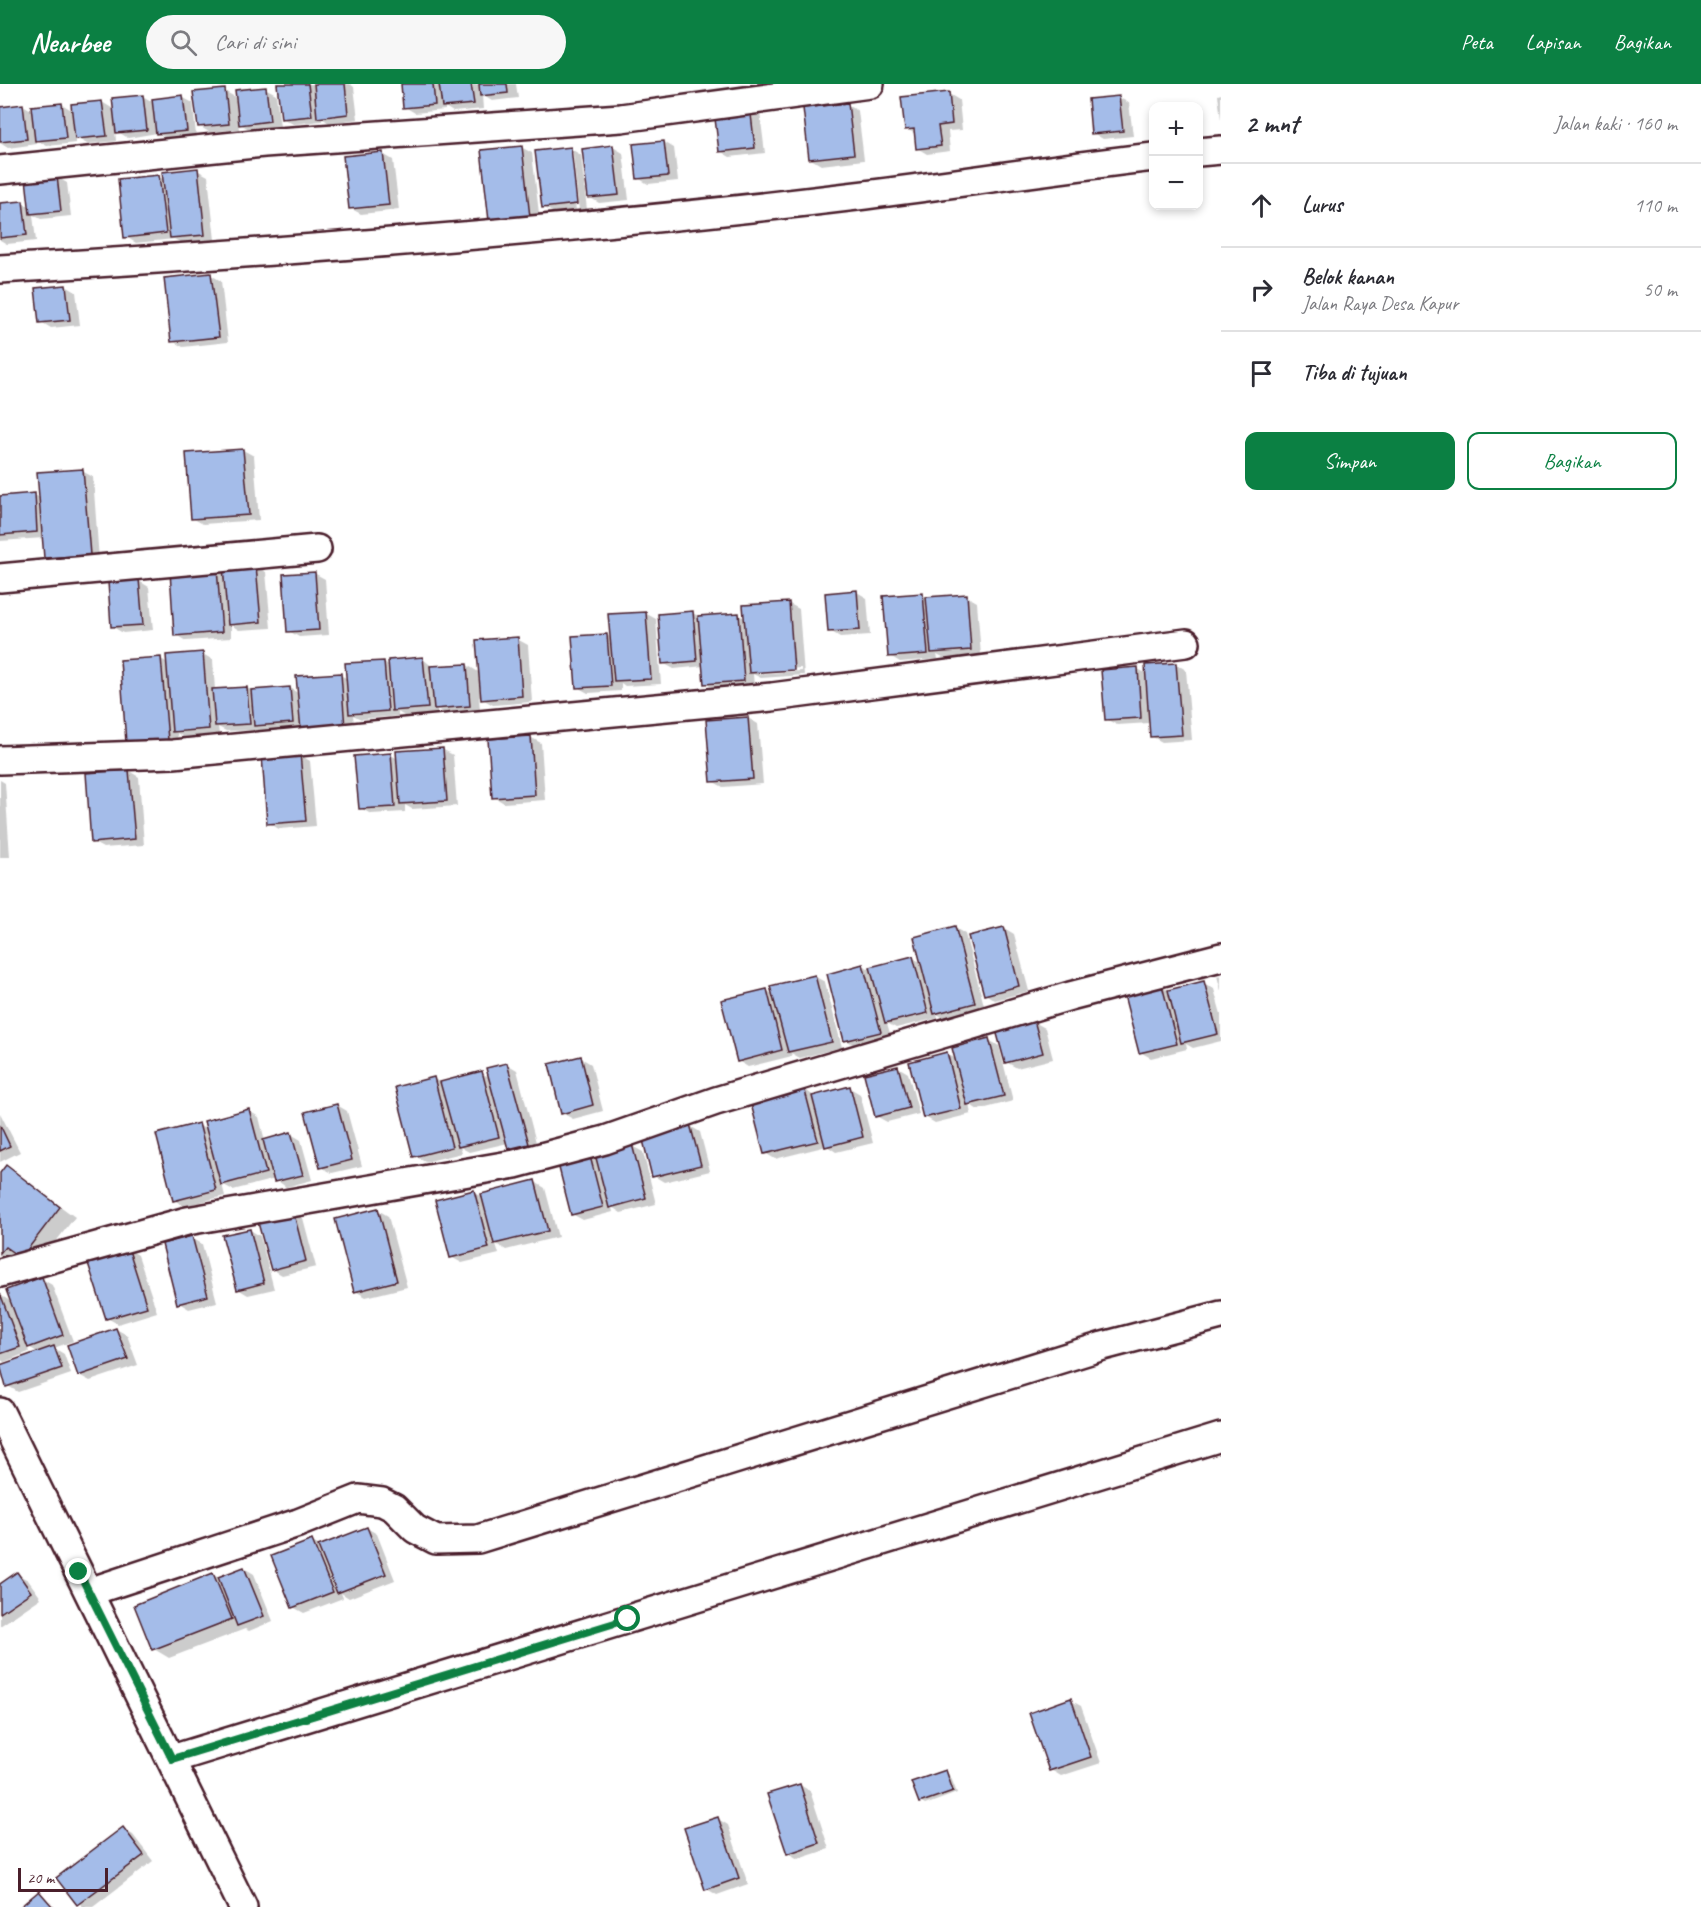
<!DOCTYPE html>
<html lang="id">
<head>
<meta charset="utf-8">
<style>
  body { margin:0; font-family:Caveat,sans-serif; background:#f7f7f7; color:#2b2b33 }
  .controls { position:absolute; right:18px; top:18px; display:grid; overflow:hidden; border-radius:12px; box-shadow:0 3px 9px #0003 }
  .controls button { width:54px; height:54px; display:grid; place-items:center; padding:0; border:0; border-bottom:2px solid #e1e1e2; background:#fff; color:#2b2b33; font:30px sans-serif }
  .scale { position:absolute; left:18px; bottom:15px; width:90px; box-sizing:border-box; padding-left:6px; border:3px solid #4a1f2b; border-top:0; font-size:16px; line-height:21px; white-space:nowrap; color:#4a1f2b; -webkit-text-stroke:4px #fff; paint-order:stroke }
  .stop { position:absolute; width:18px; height:18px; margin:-14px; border:4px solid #0b8043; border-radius:50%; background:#fff }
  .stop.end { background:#0b8043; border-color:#fff; box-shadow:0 2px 6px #0008 }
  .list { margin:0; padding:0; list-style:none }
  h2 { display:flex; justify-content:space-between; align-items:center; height:78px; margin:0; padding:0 24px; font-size:26px }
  h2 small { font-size:20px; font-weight:400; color:#7c7c81 }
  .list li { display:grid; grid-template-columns:39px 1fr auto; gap:18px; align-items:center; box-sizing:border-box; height:84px; padding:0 24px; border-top:2px solid #e1e1e2 }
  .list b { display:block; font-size:22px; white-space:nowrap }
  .list p { margin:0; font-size:20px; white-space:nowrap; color:#7c7c81 }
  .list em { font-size:20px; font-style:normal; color:#7c7c81 }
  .actions { display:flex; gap:12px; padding:18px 24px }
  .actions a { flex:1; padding:14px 0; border:2px solid #0b8043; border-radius:12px; text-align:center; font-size:21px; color:#0b8043 }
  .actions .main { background:#0b8043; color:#fff }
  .icon { flex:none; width:33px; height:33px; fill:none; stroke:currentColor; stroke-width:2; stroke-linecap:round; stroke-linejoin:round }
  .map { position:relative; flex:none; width:1221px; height:1823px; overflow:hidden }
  header { display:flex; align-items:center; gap:36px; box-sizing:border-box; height:84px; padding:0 30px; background:#0b8043; color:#fff }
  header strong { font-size:28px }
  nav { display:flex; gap:33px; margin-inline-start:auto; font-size:21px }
  .search { width:420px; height:54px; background:#f7f7f7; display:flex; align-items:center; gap:15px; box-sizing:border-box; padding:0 21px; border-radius:33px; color:#7c7c81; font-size:22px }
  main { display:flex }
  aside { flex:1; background:#fff }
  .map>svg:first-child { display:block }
</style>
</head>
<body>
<header>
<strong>Nearbee</strong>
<div class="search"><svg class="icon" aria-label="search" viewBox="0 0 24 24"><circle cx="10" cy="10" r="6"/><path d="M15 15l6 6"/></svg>Cari di sini</div>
<nav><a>Peta</a><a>Lapisan</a><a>Bagikan</a></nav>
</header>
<main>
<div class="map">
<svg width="1221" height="1823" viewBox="0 0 1221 1823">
  <rect width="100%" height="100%" fill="#fff"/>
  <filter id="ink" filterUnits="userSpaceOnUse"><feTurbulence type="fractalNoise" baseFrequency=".0167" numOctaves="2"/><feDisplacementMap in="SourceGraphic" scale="12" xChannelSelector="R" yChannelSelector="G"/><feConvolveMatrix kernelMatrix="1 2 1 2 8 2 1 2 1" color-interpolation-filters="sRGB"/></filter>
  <g filter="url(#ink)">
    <!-- shadow -->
    <g fill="#0003" fill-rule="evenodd">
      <path d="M287 0H350L354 3 358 35 329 39 322 34V37L293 40 282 34Z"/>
      <path d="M402 0H516L518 14 492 17 482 11 483 25 453 28 445 23V26L415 29 405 23Z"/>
      <path d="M265 4 276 10 280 43 251 46 238 39 239 45 209 48 199 42 224 7 237 14Z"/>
      <path d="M949 10 959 16 962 46 948 47 950 67 927 70 917 64 916 50 906 45Z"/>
      <path d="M1221 10V36L1218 11Z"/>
      <path d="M143 12 154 19 182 13 193 19 196 52 168 55 157 49 128 54 115 46 116 57 87 60 76 54V59L47 62 36 56 37 60 8 64 0 59V24L23 21 33 27 62 20 73 27 102 18 115 26Z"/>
      <path d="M1118 13 1129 19 1133 52 1103 55 1093 49Z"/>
      <path d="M848 21 858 27 864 76 821 81 811 75Z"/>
      <path d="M750 23 760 29 765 69 730 73 720 67Z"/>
      <path d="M664 58 674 64 678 97 648 100 638 94Z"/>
      <path d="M521 63 532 69 540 138 501 142Z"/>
      <path d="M613 63 623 69 629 116 599 119 589 113Z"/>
      <path d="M571 65 581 71 587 126 579 127 573 69H570L576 127 554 129 543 123Z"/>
      <path d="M383 70 393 76 399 126 361 130 350 124Z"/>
      <path d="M197 86 208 92 215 156 182 159 174 155 136 159 126 153 159 93 165 96Z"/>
      <path d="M57 93 67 99 71 132 41 135 33 131 36 157 7 160 0 156V121L22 118 30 123Z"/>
      <path d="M211 191 221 197 228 258 183 263 172 257Z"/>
      <path d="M66 202 76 208 80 241 51 244 41 238Z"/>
      <path d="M243 366 254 372 259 436 203 440 192 434 187 370Z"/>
      <path d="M82 387 93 393 99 476 56 479 45 473 44 454 0 457V413L34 411 41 414Z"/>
      <path d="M256 482 266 488 271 544 239 546 231 541V554L186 557 176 551 216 486 226 491Z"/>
      <path d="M314 489 325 495 329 551 299 553 289 547Z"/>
      <path d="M139 497 149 503 153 546 123 549 113 543Z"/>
      <path d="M857 508 867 514 870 551 840 553 830 547Z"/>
      <path d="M922 511 928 514 966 512 977 518 981 572 943 574 937 571 938 575 900 578 890 572Z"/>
      <path d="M788 519 799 525 804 591 761 594 753 590 754 602 715 605 705 599 704 582 674 585 663 579 693 529 700 533 738 530 746 535ZM801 584V587L758 590V587Z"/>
      <path d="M645 529 656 535 661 600 625 602 621 599V607L588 609 577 603 607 551 612 554Z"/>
      <path d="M517 555 528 561 532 618 493 621 479 613 480 627 446 630 437 625V630L404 632 398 628V632L361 635 353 631 355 649 302 645 226 647 218 643 219 650 183 653 177 649 178 661 138 664 161 575 168 579 203 570 213 576 215 606 290 604 299 610 340 591 348 595 384 578 390 582 423 575 434 584 467 581 480 589Z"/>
      <path d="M1176 580 1186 586 1192 656 1162 658 1151 652 1150 639 1117 641 1106 635 1138 585 1147 590Z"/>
      <path d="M748 634 758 640 763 700 723 703 712 697Z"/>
      <path d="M530 653 541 659 545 716 504 719 494 713Z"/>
      <path d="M442 665 453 671 457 722 412 725 405 721V728L371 730 360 724 391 671 398 675Z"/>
      <path d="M300 671 310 677 316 742 279 745 269 739Z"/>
      <path d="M129 687 139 693 144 761 103 764 92 758Z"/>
      <path d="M0 696 5 699 10 773H0Z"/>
      <path d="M955 844 965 850 985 925 946 935 937 930 938 934 896 944 887 939 891 953 856 962 846 956 863 881 873 887 913 874 922 879Z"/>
      <path d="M1004 844 1014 850 1029 907 995 916 985 910Z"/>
      <path d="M1221 891V907L1217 892Z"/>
      <path d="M814 892 825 898 842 963 800 974 791 969 792 972 748 983 738 977 766 906 774 911Z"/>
      <path d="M1204 899 1214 905 1221 930V957L1193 964 1186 960 1187 965 1151 974 1140 968 1162 903 1170 907Z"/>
      <path d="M1034 938 1045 944 1053 975 1017 984 1006 978Z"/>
      <path d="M989 956 999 962 1013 1017 978 1026 969 1020 971 1030 935 1039 925 1033 947 970 956 975Z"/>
      <path d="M581 974 591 980 603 1027 573 1035 562 1029Z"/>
      <path d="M507 980 517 986 538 1066 520 1070 509 1064 508 1059 469 1068 460 1063 462 1069 425 1078 415 1072 434 995 441 999 481 989 491 994Z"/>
      <path d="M898 983 908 989 919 1030 887 1038 876 1032Z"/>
      <path d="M803 1004 815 1013 850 1004 860 1010 873 1059 836 1068 827 1062 775 1075 765 1069Z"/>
      <path d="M337 1021 347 1027 362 1082 332 1089 321 1083Z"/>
      <path d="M249 1027 259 1033 265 1057 291 1050 301 1056 312 1096 286 1103 275 1095 233 1106 222 1100 225 1112 184 1122 174 1116 198 1041 209 1047Z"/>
      <path d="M0 1029 20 1068 0 1078Z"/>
      <path d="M690 1042 700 1048 710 1087 664 1098 654 1092Z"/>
      <path d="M632 1062 643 1068 656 1120 621 1129 612 1123 613 1128 583 1136 572 1130 589 1069 598 1075Z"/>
      <path d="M7 1083 75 1133 37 1182H13L0 1174V1092Z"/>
      <path d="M535 1098 545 1104 558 1153 506 1166 496 1160 499 1170 462 1179 451 1173 474 1108 484 1114Z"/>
      <path d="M378 1126 388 1132 407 1203 366 1213 355 1207Z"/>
      <path d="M293 1128 303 1134 316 1183 282 1191 272 1185Z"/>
      <path d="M250 1146 260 1152 274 1205 248 1211 238 1205Z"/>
      <path d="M192 1154 202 1160 217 1218 189 1225 179 1219Z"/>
      <path d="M128 1165 138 1171 157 1228 118 1240 107 1234Z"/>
      <path d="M42 1195 52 1201 73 1257 54 1264 64 1270 71 1290 18 1308 8 1302 39 1269 27 1262 29 1268 4 1278 0 1275V1211L12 1218Z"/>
      <path d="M116 1245 127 1251 138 1281 90 1297 79 1291Z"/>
      <path d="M367 1444 377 1450 395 1496 349 1514 341 1509 343 1514 304 1529 293 1523 312 1458 320 1462Z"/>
      <path d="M244 1484 254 1490 273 1537 249 1547 245 1545 169 1574 154 1565 213 1491 219 1494Z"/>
      <path d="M17 1490 28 1496 41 1514 0 1542V1502Z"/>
      <path d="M1070 1616 1081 1622 1101 1679 1061 1692 1051 1686Z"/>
      <path d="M945 1688 950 1691 957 1709 925 1721 920 1718Z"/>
      <path d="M800 1701 810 1707 829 1765 798 1775 788 1769Z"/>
      <path d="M718 1735 728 1741 748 1800 717 1811 707 1805Z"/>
      <path d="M123 1745 133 1751 153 1777 93 1823H83L58 1795Z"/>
    </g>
    <!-- building -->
    <g fill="#a4bce9" stroke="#4a1f2b" stroke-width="1.5">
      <path d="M277 0H308L312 32 281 35Z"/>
      <path d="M314 0H345L348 30 317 34Z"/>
      <path d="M401 0H433L435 21 403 24Z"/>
      <path d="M439 0H471L474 20 442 23Z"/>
      <path d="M479 0H507L508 9 480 12Z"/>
      <path d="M266 3 270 37 239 41 235 6Z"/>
      <path d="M225 5 229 40 198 43 193 8Z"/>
      <path d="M949 8 952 40 938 42 941 62 916 65 914 45 905 46 901 13Z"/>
      <path d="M143 11 147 46 116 49 112 14Z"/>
      <path d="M183 11 187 47 156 50 152 15Z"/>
      <path d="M1119 12 1123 47 1091 50 1088 15Z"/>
      <path d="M102 17 107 52 75 55 71 20Z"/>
      <path d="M62 19 66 54 35 57 31 22Z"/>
      <path d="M848 19 854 70 809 75 803 24Z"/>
      <path d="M23 20 27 55 0 58V23Z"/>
      <path d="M750 22 755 64 719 68 714 26Z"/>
      <path d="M664 57 668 92 637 95 633 60Z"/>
      <path d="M613 61 619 111 588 114 582 65Z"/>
      <path d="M522 62 530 133 489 137 481 66Z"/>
      <path d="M571 63 577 120 542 124 535 67Z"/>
      <path d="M383 68 389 121 349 125 343 72Z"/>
      <path d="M198 84 205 151 170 154 162 88Z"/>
      <path d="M159 91 166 149 124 154 118 95Z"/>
      <path d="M57 92 61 127 30 130 26 95Z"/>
      <path d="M23 117 27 151 0 154V119Z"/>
      <path d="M211 189 219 253 171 258 164 194Z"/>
      <path d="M66 201 70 236 39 239 35 204Z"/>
      <path d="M243 365 249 431 191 435 186 369Z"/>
      <path d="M83 385 90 471 44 474 37 388Z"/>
      <path d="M35 409 37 448 0 451V412Z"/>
      <path d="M256 481 261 538 228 541 223 483Z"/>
      <path d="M217 484 222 548 174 552 170 487Z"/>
      <path d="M315 488 319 546 287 548 283 490Z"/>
      <path d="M139 495 143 541 111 543 108 498Z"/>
      <path d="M857 506 860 546 828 548 825 509Z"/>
      <path d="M923 509 928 570 888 573 883 512Z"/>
      <path d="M967 510 971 566 931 569 926 513Z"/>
      <path d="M789 518 794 586 749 589 743 521Z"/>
      <path d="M693 527 697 577 662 580 658 530Z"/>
      <path d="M646 528 651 595 614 597 608 530Z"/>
      <path d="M739 529 744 597 704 600 698 532Z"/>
      <path d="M607 550 611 602 576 604 572 552Z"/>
      <path d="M518 553 522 612 481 616 476 556Z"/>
      <path d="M203 568 209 645 172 648 166 571Z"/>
      <path d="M161 573 168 656 126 659 120 576Z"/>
      <path d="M423 573 428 624 392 627 388 576Z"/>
      <path d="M384 577 388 627 349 630 345 579Z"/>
      <path d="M1176 579 1182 651 1150 653 1145 581Z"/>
      <path d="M467 580 470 622 434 625 430 582Z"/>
      <path d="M1138 583 1141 634 1105 636 1101 586Z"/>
      <path d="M341 589 345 644 301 647 296 592Z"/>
      <path d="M247 603 250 640 215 642 212 605Z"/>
      <path d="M290 603 293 639 254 642 251 606Z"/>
      <path d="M748 633 753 695 711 698 706 636Z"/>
      <path d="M531 652 535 711 492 714 488 655Z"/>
      <path d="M443 664 447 717 400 720 396 667Z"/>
      <path d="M300 669 306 737 267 740 262 672Z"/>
      <path d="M391 669 395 723 359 725 354 672Z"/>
      <path d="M129 686 135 755 91 759 86 689Z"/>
      <path d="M955 842 975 919 934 930 914 853Z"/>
      <path d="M1004 843 1019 902 984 911 968 852Z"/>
      <path d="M913 872 928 929 885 939 870 883Z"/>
      <path d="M863 880 881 948 844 957 827 890Z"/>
      <path d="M815 891 832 958 788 968 770 902Z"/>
      <path d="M1204 897 1218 950 1181 959 1168 906Z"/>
      <path d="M1162 901 1177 960 1139 969 1124 911Z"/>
      <path d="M767 905 782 966 737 978 721 916Z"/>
      <path d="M1034 936 1043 969 1005 979 996 946Z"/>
      <path d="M989 954 1004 1012 967 1021 952 964Z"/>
      <path d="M947 968 961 1025 923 1034 909 978Z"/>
      <path d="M581 972 593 1021 561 1030 549 980Z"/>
      <path d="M507 979 529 1060 508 1065 486 984Z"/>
      <path d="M898 982 909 1024 875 1033 864 990Z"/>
      <path d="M482 987 499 1053 458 1063 440 998Z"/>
      <path d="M434 993 452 1063 413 1073 395 1003Z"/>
      <path d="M850 1002 863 1053 825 1063 812 1012Z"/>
      <path d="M804 1003 818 1057 764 1070 750 1016Z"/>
      <path d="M337 1020 352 1076 320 1084 305 1028Z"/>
      <path d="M249 1025 266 1089 221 1101 204 1037Z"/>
      <path d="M199 1039 216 1106 173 1117 156 1050Z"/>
      <path d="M690 1040 701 1081 652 1093 642 1052Z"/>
      <path d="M0 1041 10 1062 0 1067Z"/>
      <path d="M291 1048 303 1091 274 1098 263 1056Z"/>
      <path d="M632 1060 646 1114 609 1124 595 1070Z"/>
      <path d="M589 1068 603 1123 571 1131 557 1076Z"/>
      <path d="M6 1081 60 1123 21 1174 5 1163 0 1169V1089Z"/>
      <path d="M535 1096 548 1147 494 1160 481 1110Z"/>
      <path d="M474 1106 489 1164 450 1174 435 1116Z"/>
      <path d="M378 1124 397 1197 354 1208 335 1135Z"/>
      <path d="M293 1126 306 1177 271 1186 257 1135Z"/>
      <path d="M250 1145 264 1199 237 1206 222 1151Z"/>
      <path d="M192 1152 208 1212 177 1220 162 1160Z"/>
      <path d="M128 1163 147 1223 106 1235 87 1176Z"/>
      <path d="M42 1193 63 1251 28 1264 6 1206Z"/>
      <path d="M0 1209 20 1263 0 1270Z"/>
      <path d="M116 1244 128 1275 78 1292 67 1261Z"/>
      <path d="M54 1262 62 1284 6 1303 0 1281Z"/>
      <path d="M367 1443 386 1490 337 1509 318 1462Z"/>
      <path d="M312 1456 333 1508 292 1524 271 1472Z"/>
      <path d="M244 1483 264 1532 237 1542 218 1493Z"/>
      <path d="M17 1488 31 1508 0 1529V1500Z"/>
      <path d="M213 1489 232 1535 152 1566 134 1521Z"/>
      <path d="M1071 1614 1091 1673 1049 1687 1029 1629Z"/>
      <path d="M946 1686 953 1707 919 1719 911 1698Z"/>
      <path d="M800 1700 819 1759 787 1770 767 1710Z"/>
      <path d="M718 1733 739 1794 705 1806 684 1744Z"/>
      <path d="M123 1743 144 1771 77 1821 56 1794Z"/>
      <path d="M39 1807 53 1823H20Z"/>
    </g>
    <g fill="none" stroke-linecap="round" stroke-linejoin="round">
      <defs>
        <g id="minor">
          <path d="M1198 68 1221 66"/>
          <path d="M0 86 264 59 621 34 870 0"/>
          <path d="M0 185C289 168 578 146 865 111 961 99 1057 84 1154 73"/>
          <path d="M0 494 317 465"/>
          <path d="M0 676 173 670 772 613 1186 559"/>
          <path d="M0 1189 187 1137 515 1080 605 1056 716 1017 1070 912 1221 873"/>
          <path d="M0 1328 243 1823"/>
          <path d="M89 1508 298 1439 358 1415 382 1418 394 1424 415 1445 436 1456 478 1455 1103 1262 1221 1231"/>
          <path d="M172 1675 1221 1353"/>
        </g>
      </defs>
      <!-- minor casing -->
      <use href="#minor" stroke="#4a1f2b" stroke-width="32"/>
      <!-- minor -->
      <use href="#minor" stroke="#fff" stroke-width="27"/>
    </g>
  </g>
  <g fill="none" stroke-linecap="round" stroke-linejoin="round" filter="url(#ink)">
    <!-- route -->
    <path stroke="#0b8043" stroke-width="8" d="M79 1488 172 1675 628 1535"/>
  </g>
</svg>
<div class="controls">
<button>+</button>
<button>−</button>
</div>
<div class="scale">20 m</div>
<div class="stop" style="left:628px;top:1535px"></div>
<div class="stop end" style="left:79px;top:1488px"></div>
</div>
<aside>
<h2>2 mnt<small>Jalan kaki · 160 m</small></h2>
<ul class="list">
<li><svg class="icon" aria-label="ahead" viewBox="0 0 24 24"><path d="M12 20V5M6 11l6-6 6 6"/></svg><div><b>Lurus</b></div><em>110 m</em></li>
<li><svg class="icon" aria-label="right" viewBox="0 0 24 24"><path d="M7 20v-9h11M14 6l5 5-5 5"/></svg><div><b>Belok kanan</b><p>Jalan Raya Desa Kapur</p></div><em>50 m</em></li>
<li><svg class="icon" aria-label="arrive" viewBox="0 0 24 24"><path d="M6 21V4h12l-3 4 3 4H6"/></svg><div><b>Tiba di tujuan</b></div></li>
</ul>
<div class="actions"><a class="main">Simpan</a><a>Bagikan</a></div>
</aside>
</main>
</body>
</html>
